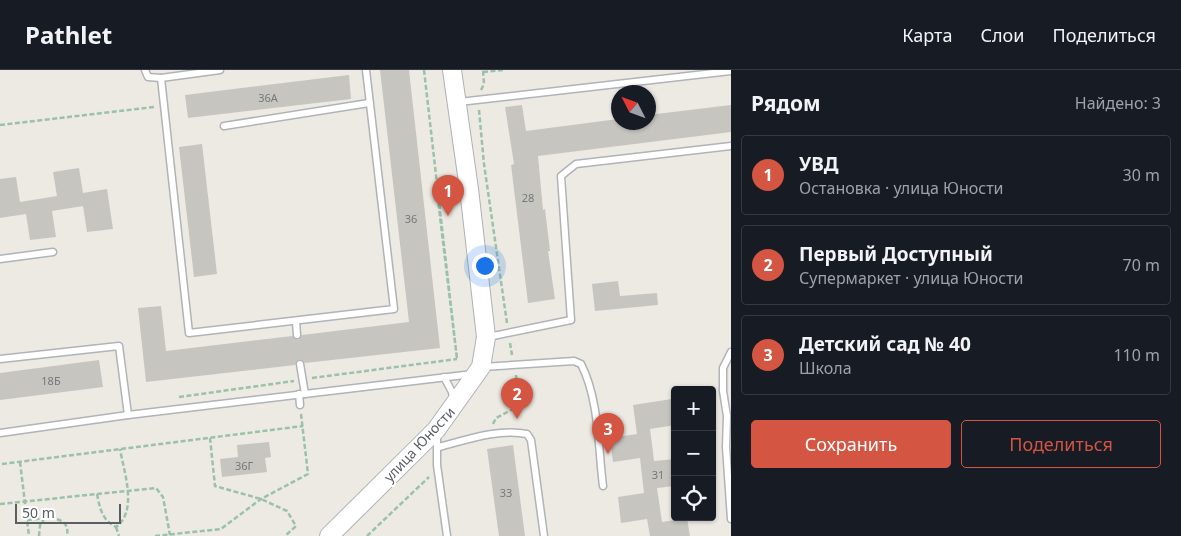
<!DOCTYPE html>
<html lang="ru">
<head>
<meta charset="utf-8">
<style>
  body { margin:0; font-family:"Noto Sans",sans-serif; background:#20242c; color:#f1f3f6 }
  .controls { position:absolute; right:15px; bottom:15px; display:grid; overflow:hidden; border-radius:5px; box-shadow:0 1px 4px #0004 }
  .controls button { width:45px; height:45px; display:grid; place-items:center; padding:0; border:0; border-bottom:1px solid #363941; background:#171b24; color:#f1f3f6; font:25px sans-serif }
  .compass { position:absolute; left:611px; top:15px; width:45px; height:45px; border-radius:50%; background:#171b24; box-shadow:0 1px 4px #0004; rotate:312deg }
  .scale { position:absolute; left:15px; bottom:12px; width:106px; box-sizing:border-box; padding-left:5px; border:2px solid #5b5e62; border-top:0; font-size:14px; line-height:18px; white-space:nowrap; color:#5b5e62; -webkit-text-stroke:4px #fff; paint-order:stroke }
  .you { position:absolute; left:484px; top:195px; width:18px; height:18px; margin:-12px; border:4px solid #fff; border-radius:50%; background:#1a73e8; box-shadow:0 0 0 8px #1a73e833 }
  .badge { display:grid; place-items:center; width:32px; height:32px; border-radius:50%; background:#d45541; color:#fff; font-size:16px; font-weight:700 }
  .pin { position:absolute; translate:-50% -41px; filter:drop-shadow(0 1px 2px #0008) }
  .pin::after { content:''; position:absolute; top:26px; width:18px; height:15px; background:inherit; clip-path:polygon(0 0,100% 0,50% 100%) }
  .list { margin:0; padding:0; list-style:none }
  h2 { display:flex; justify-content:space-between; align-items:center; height:65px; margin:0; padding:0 20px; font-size:21px }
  h2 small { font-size:16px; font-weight:400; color:#9ea1a6 }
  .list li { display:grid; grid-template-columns:32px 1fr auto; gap:15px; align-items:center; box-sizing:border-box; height:80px; margin:0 10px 10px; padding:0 10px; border:1px solid #363941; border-radius:5px }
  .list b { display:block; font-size:19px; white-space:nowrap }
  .list p { margin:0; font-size:16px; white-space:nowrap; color:#9ea1a6 }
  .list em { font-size:16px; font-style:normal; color:#9ea1a6 }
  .actions { display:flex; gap:10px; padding:15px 20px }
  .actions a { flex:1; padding:11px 0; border:1px solid #d45541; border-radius:5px; text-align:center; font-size:18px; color:#d45541 }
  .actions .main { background:#d45541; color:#fff }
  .icon { flex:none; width:28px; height:28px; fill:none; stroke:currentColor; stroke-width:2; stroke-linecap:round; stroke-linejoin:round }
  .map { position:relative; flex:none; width:731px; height:466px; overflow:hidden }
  header { display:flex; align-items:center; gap:30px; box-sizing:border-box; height:70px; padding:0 25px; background:#171b24; border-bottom:1px solid #363941 }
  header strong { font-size:24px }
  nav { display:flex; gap:28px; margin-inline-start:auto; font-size:18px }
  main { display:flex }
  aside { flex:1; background:#171b24 }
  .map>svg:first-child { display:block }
</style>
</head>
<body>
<header>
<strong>Pathlet</strong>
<nav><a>Карта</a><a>Слои</a><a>Поделиться</a></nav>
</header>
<main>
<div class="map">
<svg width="731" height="466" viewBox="0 0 731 466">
  <rect width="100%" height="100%" fill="#eceae3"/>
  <!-- building -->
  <g fill="#c7c5c0">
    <path d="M380 0H409L440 278 305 293 300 289 295 295 146 312 138 238 161 236 166 281 292 266 298 270 302 265 409 252Z"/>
    <path d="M349 5 351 29 188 48 185 25Z"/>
    <path d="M522 35 526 61 618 49V52H648V45L731 35V62L538 86 543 140 545 139 550 181H548L555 229 528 233 511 95 514 94 505 37Z"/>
    <path d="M202 74 217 204 194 207 179 77Z"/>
    <path d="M79 98 83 123 107 119 113 159 87 162 83 136 52 141 56 167 30 170 26 144 0 148V109L16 107 20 132 57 126 53 102Z"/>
    <path d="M618 211 620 226 657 223 658 235 595 241 592 214Z"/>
    <path d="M99 290 103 317 0 330V303Z"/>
    <path d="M672 329 675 355 650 359 654 391 675 389V416L657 418 662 452 687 448 690 466H650L647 449 621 453 618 427 644 423 640 388 613 392 610 368 637 364 633 335Z"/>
    <path d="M269 372 271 387 265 388 267 402 222 407 220 389 238 387 237 375Z"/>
    <path d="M513 375 525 466H499L487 379Z"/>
  </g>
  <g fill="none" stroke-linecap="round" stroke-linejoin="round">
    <defs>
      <g id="lane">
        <path d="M145 0 148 7 161 8"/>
        <path d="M220 0 161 8 189 263 394 239 366 0"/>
        <path d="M459 32 731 1"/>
        <path d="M224 56 369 33"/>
        <path d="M0 189 53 182"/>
        <path d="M296 251 297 265"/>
        <path d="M488 267 571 250 561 106 576 94 731 76"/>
        <path d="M731 282 723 298V321L727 346 726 377 731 449"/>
        <path d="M0 289 119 276 128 345"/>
        <path d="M300 294 305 324"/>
        <path d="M483 297 574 291 581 294C599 329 598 376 603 416"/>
        <path d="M444 307 452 322 453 328"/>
        <path d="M299 324 300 335"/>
        <path d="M0 363 128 345 473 304"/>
        <path d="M437 363V395L447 466"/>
        <path d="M439 377C466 370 499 358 527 364L531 370 544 466"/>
      </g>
      <path id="secondary" d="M329 466 436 360 481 297 486 267 469 119 452 0"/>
    </defs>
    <!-- lane casing -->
    <use href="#lane" stroke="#b0b3b7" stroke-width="9"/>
    <!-- secondary casing -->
    <use href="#secondary" stroke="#afb2b6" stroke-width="20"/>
    <!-- path -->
    <g stroke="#9cc1a9" stroke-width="2.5" stroke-dasharray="5 2.5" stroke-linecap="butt">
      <path d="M424 0 457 289 436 113"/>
      <path d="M483 2 503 0"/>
      <path d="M481 20 484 14 483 0"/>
      <path d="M479 40 484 94 507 253"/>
      <path d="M0 55 154 37"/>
      <path d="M436 113 452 110"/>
      <path d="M510 273 512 285"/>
      <path d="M312 308 457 289"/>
      <path d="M179 327 294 311"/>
      <path d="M493 354 496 348 519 336 516 305"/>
      <path d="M210 368 215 416 261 429 287 441 296 456 285 466"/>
      <path d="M20 392 29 466"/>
      <path d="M2 394 303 356"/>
      <path d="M97 424C100 439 102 450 116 457 138 441 124 402 120 379"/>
      <path d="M0 434 156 418 163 427 170 465"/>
      <path d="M27 450C41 449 71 442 67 466"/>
      <path d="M116 457 119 466"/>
      <path d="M39 466 40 455 44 449"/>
      <path d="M155 466 221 459 261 429 308 404 301 344"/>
      <path d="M367 466 429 407"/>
    </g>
    <!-- lane -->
    <use href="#lane" stroke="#fff" stroke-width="6"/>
    <!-- secondary -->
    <use href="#secondary" stroke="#fff" stroke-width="18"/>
  </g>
  <g text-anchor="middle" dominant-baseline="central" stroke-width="4" stroke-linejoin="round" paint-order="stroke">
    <!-- number labels -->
    <g font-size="11" fill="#76787a">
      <text x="268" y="27">36А</text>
      <text x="528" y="127">28</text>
      <text x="411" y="148">36</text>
      <text x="51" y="310">18Б</text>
      <text x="244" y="395">36Г</text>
      <text x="658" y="404">31</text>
      <text x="506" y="422">33</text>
    </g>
    <!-- street labels -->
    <g font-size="14" fill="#5b5e62" stroke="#fff">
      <text transform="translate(419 374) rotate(-47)">улица Юности</text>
    </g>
  </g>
</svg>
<div class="controls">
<button>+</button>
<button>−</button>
<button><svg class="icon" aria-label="locate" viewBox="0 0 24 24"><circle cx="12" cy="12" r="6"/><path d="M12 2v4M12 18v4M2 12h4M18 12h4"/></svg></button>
</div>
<svg class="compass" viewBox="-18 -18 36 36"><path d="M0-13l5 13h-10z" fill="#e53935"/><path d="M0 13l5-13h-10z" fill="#9ea1a6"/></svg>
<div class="scale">50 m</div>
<div class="you"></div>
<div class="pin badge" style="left:448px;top:146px">1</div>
<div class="pin badge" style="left:517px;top:349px">2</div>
<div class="pin badge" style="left:608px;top:384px">3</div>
</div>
<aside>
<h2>Рядом<small>Найдено: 3</small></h2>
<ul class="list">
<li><span class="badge">1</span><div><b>УВД</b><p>Остановка · улица Юности</p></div><em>30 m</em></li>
<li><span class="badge">2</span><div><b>Первый Доступный</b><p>Супермаркет · улица Юности</p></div><em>70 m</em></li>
<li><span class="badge">3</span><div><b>Детский сад № 40</b><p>Школа</p></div><em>110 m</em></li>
</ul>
<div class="actions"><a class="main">Сохранить</a><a>Поделиться</a></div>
</aside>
</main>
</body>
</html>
